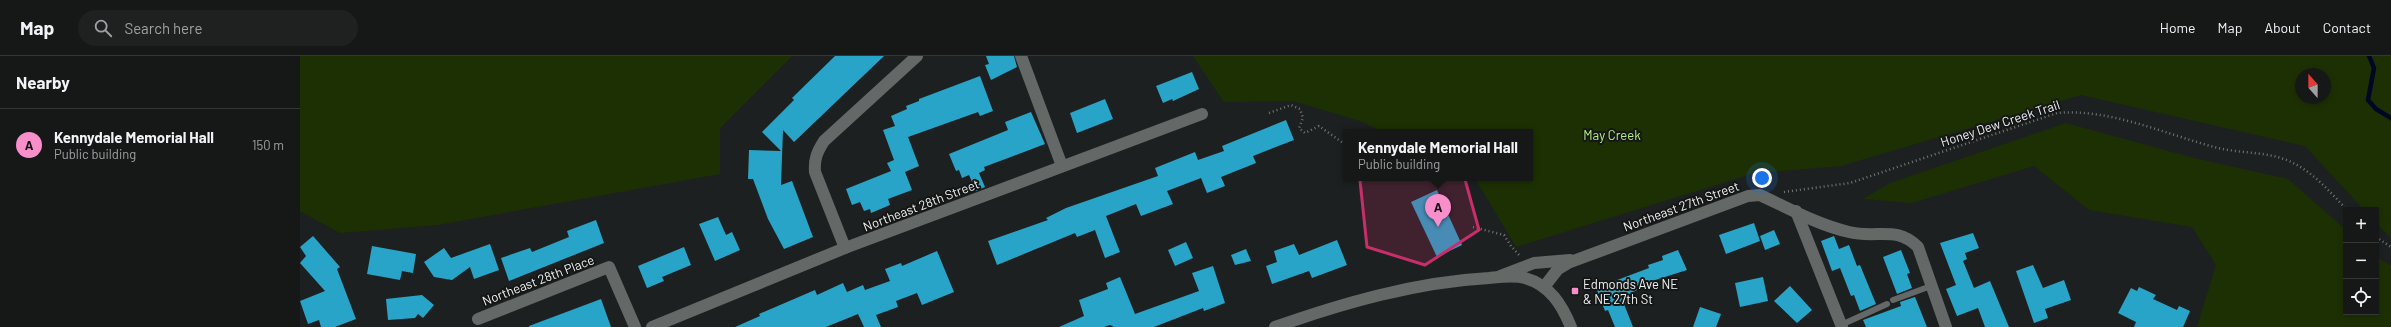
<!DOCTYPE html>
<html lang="en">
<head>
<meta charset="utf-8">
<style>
  body { margin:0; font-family:Barlow,sans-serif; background:#1f2121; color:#f1f3f6 }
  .controls { position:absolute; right:12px; bottom:12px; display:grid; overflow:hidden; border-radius:0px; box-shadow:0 2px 6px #0003 }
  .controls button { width:36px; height:36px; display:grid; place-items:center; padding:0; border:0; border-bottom:1px solid #353737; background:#161818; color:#f1f3f6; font:20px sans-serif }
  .compass { position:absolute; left:1995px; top:12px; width:36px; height:36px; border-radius:50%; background:#161818; box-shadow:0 2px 6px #0003; rotate:339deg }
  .you { position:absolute; left:1462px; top:122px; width:14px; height:14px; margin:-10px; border:3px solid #fff; border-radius:50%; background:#1a73e8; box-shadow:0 0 0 6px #1a73e833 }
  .badge { display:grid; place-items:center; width:26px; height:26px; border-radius:50%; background:#f98fca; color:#111; font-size:13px; font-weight:700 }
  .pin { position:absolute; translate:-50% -33px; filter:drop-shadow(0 1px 2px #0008) }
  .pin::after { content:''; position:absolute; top:21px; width:14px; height:12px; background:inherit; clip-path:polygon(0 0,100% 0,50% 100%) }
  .popup { position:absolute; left:1043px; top:73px; width:190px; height:52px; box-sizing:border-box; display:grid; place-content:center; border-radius:0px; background:#161818; filter:drop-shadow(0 1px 3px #0005); font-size:13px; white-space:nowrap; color:#9ea0a2 }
  .popup b { font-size:15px; color:#f1f3f6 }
  .popup::after { content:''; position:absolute; left:50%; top:100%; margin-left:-8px; border:8px solid transparent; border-top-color:#161818 }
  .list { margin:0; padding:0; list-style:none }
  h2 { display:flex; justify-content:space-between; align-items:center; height:52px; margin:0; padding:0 16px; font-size:17px }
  h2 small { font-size:13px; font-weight:400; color:#9ea0a2 }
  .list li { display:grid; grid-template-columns:26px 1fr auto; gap:12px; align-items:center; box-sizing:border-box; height:72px; padding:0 16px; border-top:1px solid #353737 }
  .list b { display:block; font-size:15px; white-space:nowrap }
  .list p { margin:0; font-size:13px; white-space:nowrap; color:#9ea0a2 }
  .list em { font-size:13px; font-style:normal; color:#9ea0a2 }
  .icon { flex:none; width:22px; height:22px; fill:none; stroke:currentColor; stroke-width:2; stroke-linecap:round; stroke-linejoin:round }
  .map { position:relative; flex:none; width:2091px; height:271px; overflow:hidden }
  header { display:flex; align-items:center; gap:24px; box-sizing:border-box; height:56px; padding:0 20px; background:#161818; border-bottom:1px solid #353737 }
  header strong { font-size:19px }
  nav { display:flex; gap:22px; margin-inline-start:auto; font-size:14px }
  .search { width:280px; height:36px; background:#1f2121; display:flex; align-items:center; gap:10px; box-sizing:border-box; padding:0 14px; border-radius:22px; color:#9ea0a2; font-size:15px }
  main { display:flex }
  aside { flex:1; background:#161818 }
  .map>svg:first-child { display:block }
</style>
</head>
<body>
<header>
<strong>Map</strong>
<div class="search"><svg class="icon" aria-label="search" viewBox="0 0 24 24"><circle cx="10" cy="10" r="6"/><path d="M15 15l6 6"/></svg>Search here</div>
<nav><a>Home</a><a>Map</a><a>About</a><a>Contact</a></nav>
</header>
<main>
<aside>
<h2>Nearby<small></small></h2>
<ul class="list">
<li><span class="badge">A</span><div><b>Kennydale Memorial Hall</b><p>Public building</p></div><em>150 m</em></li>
</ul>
</aside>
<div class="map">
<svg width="2091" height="271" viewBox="0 0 2091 271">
  <rect width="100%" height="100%" fill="#1d2020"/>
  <!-- green -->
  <g fill="#1d3003" fill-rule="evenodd">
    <path d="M0 0H492L420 72V118L138 169 40 177 0 155Z"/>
    <path d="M893 0H2091V182L2076 167V154H2064L2005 90 1781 39 1541 110 1455 117 1216 191 1176 124 1172 122H1230V76H1082L1063 66 993 45 924 46ZM2001 18H2025V42H2001Z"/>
    <path d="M1766 67 1894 102 1988 123 2046 174V256H2076V201L2091 210V271H1897L1916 209 1892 171 1789 154 1734 110 1612 147 1563 143 1590 127Z"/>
  </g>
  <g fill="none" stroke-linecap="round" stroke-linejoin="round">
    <!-- stream -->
    <path stroke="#000623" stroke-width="4.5" d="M2069 0 2074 12 2068 44 2076 53 2091 62"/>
  </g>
  <!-- building -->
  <g fill="#28a4c8">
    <path d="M535 0H584L494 86 483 74 481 129 492 125 513 181 484 193 468 163 453 123H448L449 94 481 95 462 76 494 44 492 42Z"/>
    <path d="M686 0H714L717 11 691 24 685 9 689 8Z"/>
    <path d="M892 16 899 33 873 45 872 43 863 47 856 30Z"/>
    <path d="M680 20 693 55 680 60 678 56 608 81 619 110 605 116 612 134 588 143 590 149 571 157 570 153 564 155 560 146 552 149 546 133 591 115 587 107 594 104 583 74 595 70 591 60 607 53 606 50 619 45V43Z"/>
    <path d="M805 43 813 63 777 77 770 57Z"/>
    <path d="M731 56 745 88 684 111 685 114 679 117 685 131 676 135 669 119 662 122 659 114 656 115 649 98 708 74 705 66Z"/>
    <path d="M986 64 994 84 953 100 956 107 921 121 925 130 907 137 901 122 867 135 873 148 841 160 836 148 806 160 820 196 805 202 795 174 777 181 775 177 697 209 688 185 748 164 746 162 766 152 858 120 855 112 895 96 898 104 924 95 922 90Z"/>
    <path d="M1137 134 1162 189 1137 201 1111 146Z"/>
    <path d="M418 161 426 179 432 176 440 194 415 205 399 168Z"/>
    <path d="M296 164 304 187 209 225 201 202 230 192 232 196 269 181 267 175Z"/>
    <path d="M1454 167 1460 185 1426 198 1419 179Z"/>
    <path d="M1474 174 1480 188 1465 194 1460 180Z"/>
    <path d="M1673 177 1679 192 1665 197 1667 203 1663 205 1674 232 1690 225 1709 271H1685L1678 252 1657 260 1646 233 1656 229 1640 187Z"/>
    <path d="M13 180 40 211 37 213 56 263 35 271H21L19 264 8 268 0 245 25 235 0 207 6 200 0 191Z"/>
    <path d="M1534 180 1539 193 1549 189 1557 210 1560 209 1576 248 1560 255 1554 239 1551 240 1540 212 1532 215 1521 185Z"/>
    <path d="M1037 184 1047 209 1012 222 1009 215 972 228 966 210 977 206 974 195 994 188 999 199Z"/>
    <path d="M886 186 893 202 875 210 868 194Z"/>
    <path d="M190 188 199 214 174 223 170 211 152 224 134 221 124 206 144 192 151 202Z"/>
    <path d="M72 190 116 198 113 217 102 215 100 224 67 218Z"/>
    <path d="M384 191 391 209 362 221 364 225 347 232 338 210Z"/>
    <path d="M946 193 951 205 935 209 931 199Z"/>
    <path d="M1378 194 1387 214 1336 230 1337 234 1331 237 1333 244 1324 248 1333 271H1315L1308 254 1305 255 1296 232 1349 212 1348 209 1363 204 1362 200Z"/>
    <path d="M1601 194 1610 217 1607 218 1612 232 1597 238 1583 201Z"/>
    <path d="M637 195 654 236 622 249 617 237 596 245 598 251 576 259 581 271H564L558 258 526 271H435L460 260 459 258 515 234 517 239 543 227 547 236 563 229 565 234 590 225 585 213 601 207 602 210Z"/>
    <path d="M1733 209 1743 232 1764 224 1771 244 1745 253 1748 262 1734 267 1716 215Z"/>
    <path d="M913 210 925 247 904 255 903 252 854 271H814L810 269 804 271H759L784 260 779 244 808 233 806 227 820 221 835 258 899 235 892 217Z"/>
    <path d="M1463 221 1468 245 1440 251 1435 227Z"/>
    <path d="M1490 230 1512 254 1497 267 1474 245Z"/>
    <path d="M1839 231 1856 239 1853 243 1877 254 1879 250 1890 255 1883 271H1834L1836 266 1818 257 1831 232 1837 235Z"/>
    <path d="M122 239 134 249 123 262 118 258 115 262 88 264 86 243Z"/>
    <path d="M1615 241 1627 271H1566L1563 264 1601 250 1600 246Z"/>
    <path d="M301 243 311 271H229V270Z"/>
    <path d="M1400 251 1421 258 1416 271H1393Z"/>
  </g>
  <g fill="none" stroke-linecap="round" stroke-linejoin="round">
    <!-- path -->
    <g stroke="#747777" stroke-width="2.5" stroke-dasharray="1 3" stroke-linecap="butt">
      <path d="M969 57 991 49 1000 53 1003 62 999 72 1005 77 1019 70 1046 89"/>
      <path d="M1484 136 1550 127 1757 57C1810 52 1867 79 1918 92 1943 98 1972 95 1995 108 2015 118 2032 138 2047 154"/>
      <path d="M1173 171 1204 179 1211 190 1219 199"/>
      <path d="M2076 181 2091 191"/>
    </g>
    <!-- service -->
    <g stroke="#646867" stroke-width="6">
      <path d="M1593 244 1631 230"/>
      <path d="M1541 269 1587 248"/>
    </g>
    <!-- minor -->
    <g stroke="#646867" stroke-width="12">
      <path d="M721 0 762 110"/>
      <path d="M1496 155 1542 271"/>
      <path d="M545 192 515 116C514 103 517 96 524 85L617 0"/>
      <path d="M1200 220 1234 207 1270 204"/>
      <path d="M1244 231 1258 213 1268 207 1448 140 1460 139C1488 152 1518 169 1549 176 1577 183 1596 169 1618 191L1646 271"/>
      <path d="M178 263 309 211 335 271"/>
      <path d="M352 271 545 192 902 58"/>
    </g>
    <!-- tertiary -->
    <path stroke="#646867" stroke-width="12" d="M975 271C1043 247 1116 226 1189 222 1200 221 1214 219 1225 222 1250 229 1262 249 1271 271"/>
  </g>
  <!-- marked area -->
  <path fill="#c72e6a" fill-opacity="0.2" stroke="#c72e6a" stroke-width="3" stroke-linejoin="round" d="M1107 90 1161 109 1179 174 1125 209 1067 191 1059 115Z"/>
  <!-- markers -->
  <rect fill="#f98fca" stroke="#141716" stroke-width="1.5" x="1271" y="231" width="8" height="8" rx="2"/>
  <g text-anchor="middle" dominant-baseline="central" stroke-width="4" stroke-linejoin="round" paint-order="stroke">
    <!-- street labels -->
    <g font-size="13" fill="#f0f2f2" stroke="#141716">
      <text transform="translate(1700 67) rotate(-18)">Honey Dew Creek Trail</text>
      <text transform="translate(621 149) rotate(-21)">Northeast 28th Street</text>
      <text transform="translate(1381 150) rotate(-20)">Northeast 27th Street</text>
      <text transform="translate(238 224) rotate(-21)">Northeast 28th Place</text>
    </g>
    <!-- park labels -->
    <g font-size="13" fill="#b8ec83" stroke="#141716">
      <text x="1312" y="79">May Creek</text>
    </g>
    <!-- poi labels -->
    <g font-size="13" fill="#f0f2f2" stroke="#141716" text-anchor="start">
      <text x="1283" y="228">Edmonds Ave NE<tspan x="1283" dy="15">&amp; NE 27th St</tspan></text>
    </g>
  </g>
</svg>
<div class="controls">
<button>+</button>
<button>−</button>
<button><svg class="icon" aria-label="locate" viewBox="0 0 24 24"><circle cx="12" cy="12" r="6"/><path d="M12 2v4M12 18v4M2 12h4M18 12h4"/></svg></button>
</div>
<svg class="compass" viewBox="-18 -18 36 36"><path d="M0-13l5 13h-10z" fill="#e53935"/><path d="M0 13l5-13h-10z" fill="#9ea0a2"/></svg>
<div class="you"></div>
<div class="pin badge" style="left:1138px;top:171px">A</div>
<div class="popup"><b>Kennydale Memorial Hall</b>Public building</div>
</div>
</main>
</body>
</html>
